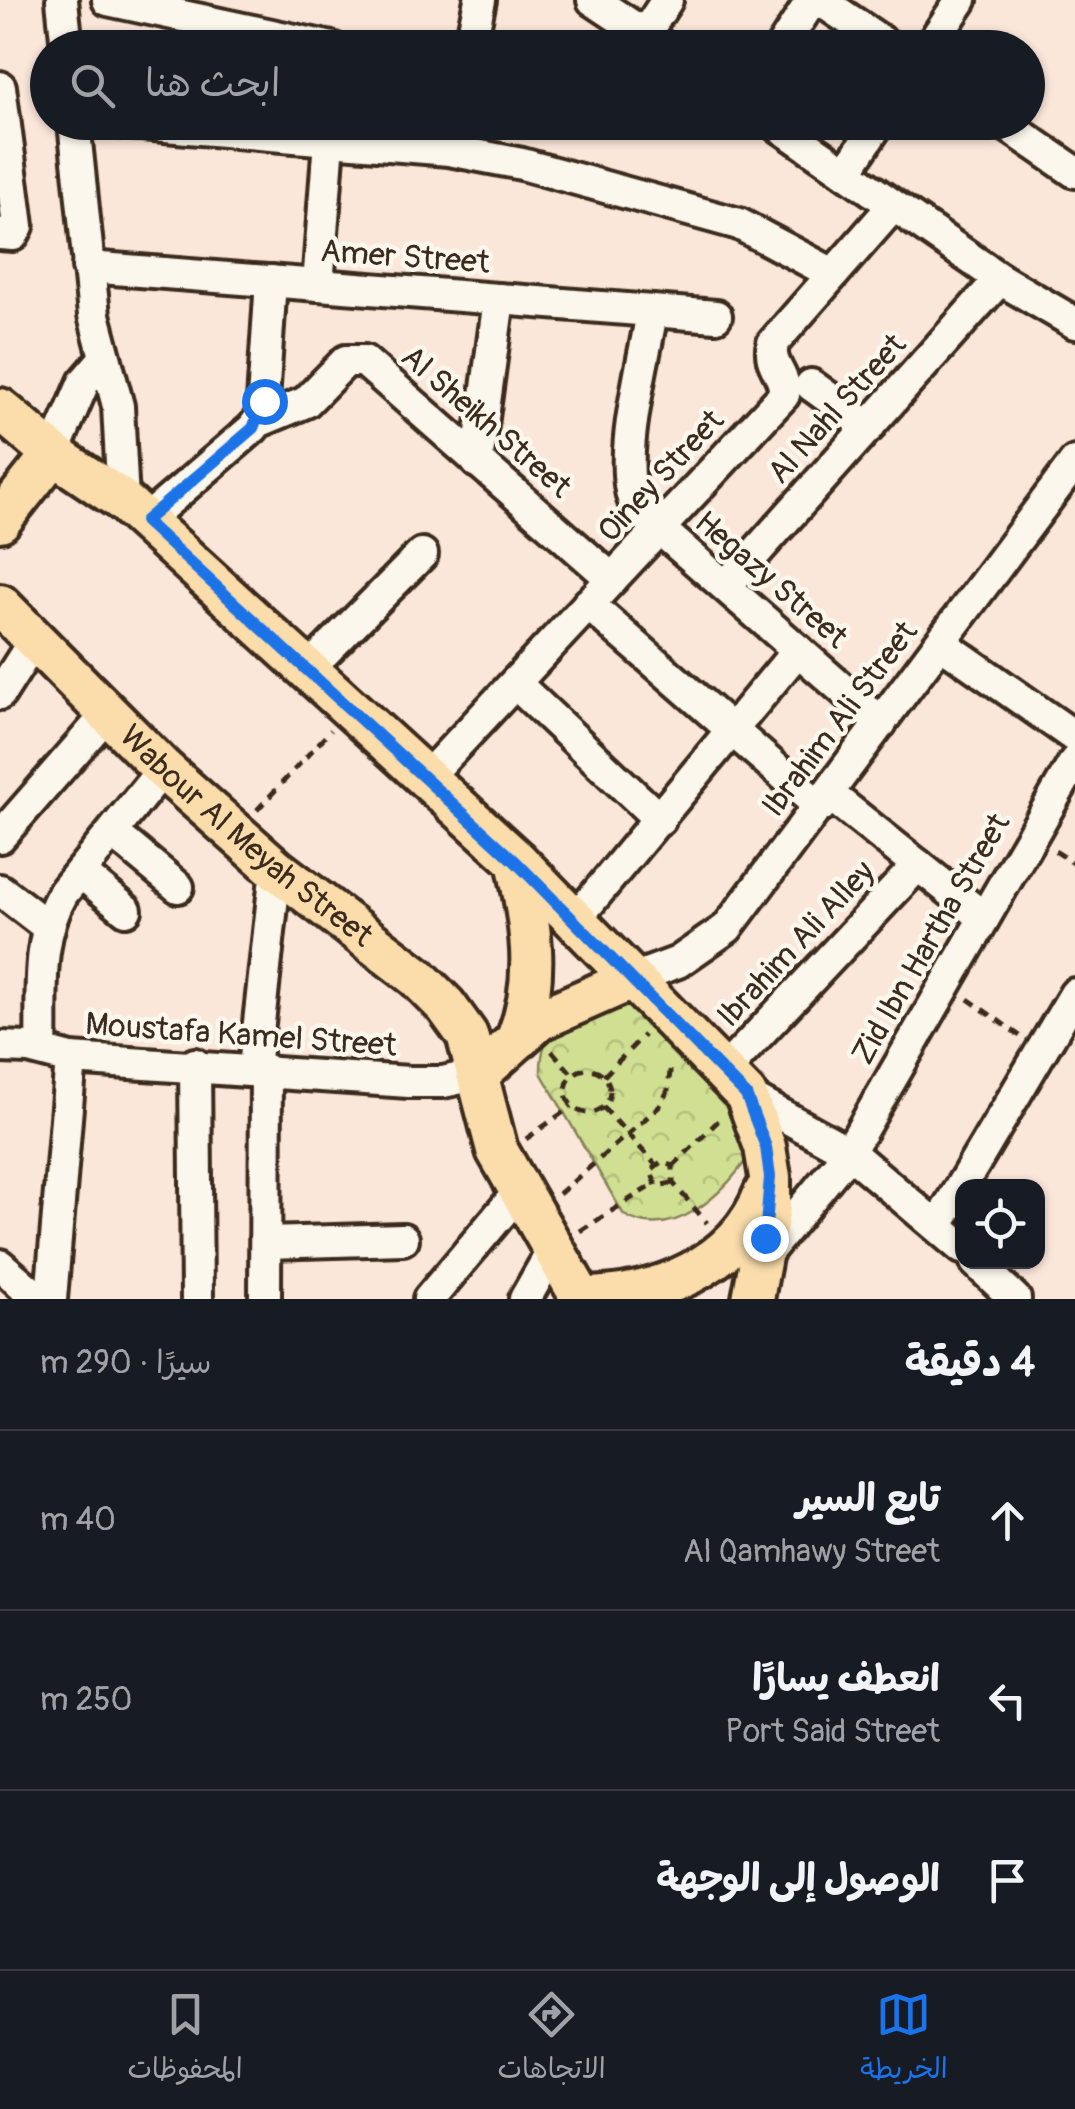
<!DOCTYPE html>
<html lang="ar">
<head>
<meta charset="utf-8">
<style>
  body { margin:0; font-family:Pangolin,"Playpen Sans Arabic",sans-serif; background:#242831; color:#f1f3f6; direction:rtl }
  .controls { position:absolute; right:30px; bottom:30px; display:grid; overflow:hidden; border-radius:20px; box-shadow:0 2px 8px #0004 }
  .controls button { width:90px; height:90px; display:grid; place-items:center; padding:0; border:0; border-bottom:2px solid #363941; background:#171b24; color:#f1f3f6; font:50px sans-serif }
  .stop { position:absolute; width:30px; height:30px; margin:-22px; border:8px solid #1a73e8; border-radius:50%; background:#fff }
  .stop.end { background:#1a73e8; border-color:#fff; box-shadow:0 2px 10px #0008 }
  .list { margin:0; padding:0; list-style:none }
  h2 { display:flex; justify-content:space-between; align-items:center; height:130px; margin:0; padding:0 40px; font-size:42px }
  h2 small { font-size:32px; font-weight:400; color:#9ea1a6 }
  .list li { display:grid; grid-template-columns:65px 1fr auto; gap:30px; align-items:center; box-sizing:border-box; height:180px; padding:0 40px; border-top:2px solid #363941 }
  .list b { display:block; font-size:38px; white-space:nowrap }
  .list p { margin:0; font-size:32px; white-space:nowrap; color:#9ea1a6 }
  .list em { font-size:32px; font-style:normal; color:#9ea1a6 }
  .icon { flex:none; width:55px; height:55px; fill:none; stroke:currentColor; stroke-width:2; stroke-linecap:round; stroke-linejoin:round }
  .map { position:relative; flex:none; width:1075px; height:1299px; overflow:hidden; direction:ltr }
  .search { position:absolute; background:#171b24; box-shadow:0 2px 8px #0004; left:30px; right:30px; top:30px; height:110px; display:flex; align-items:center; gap:25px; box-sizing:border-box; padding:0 35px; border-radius:55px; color:#9ea1a6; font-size:38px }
  .sheet { height:670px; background:#171b24 }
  nav { display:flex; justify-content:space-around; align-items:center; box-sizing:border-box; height:140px; border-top:2px solid #363941; background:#171b24; font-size:28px; color:#9ea1a6 }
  nav a { display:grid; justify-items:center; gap:5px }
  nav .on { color:#1a73e8 }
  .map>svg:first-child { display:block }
</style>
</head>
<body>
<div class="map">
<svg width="1075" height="1299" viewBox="0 0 1075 1299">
  <defs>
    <pattern id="forest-crowns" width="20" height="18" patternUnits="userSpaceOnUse" patternTransform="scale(2.5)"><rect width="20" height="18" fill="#d0df92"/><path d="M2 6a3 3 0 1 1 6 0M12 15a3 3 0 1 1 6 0" fill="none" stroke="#b4c07d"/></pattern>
  </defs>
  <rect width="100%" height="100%" fill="#fbe6da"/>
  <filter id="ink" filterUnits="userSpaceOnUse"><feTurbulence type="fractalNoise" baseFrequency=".01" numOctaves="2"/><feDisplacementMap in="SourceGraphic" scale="20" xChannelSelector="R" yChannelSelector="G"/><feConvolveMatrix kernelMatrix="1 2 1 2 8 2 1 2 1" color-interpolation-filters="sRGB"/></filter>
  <g filter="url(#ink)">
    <!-- forest -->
    <path fill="url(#forest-crowns)" stroke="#868458" stroke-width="2.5" d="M614 988 734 1087 751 1153C725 1192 674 1244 624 1215L541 1073C540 1019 574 1013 614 988Z"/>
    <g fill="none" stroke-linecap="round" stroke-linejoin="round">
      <defs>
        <g id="minor">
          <path d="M62 0 67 48"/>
          <path d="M108 0 332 48"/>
          <path d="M593 0 665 48"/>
          <path d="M820 0 891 48"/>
          <path d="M645 34 667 0"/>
          <path d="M470 48 480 0"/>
          <path d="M781 48 812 0"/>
          <path d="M929 48 961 0"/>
          <path d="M0 87 18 226 13 235 0 234"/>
          <path d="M74 122 94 315 118 406 123 501"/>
          <path d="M118 122 449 150 522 164 739 224 833 274"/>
          <path d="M773 122 1000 279 1075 323"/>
          <path d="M1002 122 1075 172"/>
          <path d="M846 172 879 122"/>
          <path d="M88 267 716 316"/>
          <path d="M318 285 329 141"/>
          <path d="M652 311C645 360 613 469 638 510L881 723"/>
          <path d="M811 385 869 427"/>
          <path d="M258 422 306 402 346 361H364L612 579"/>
          <path d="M53 454 84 382 103 360"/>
          <path d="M477 462 499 299"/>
          <path d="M145 521 253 428 262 415 271 281"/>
          <path d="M726 586 1000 279"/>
          <path d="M588 604 820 807"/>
          <path d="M941 643 1075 737"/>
          <path d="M307 670 422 554"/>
          <path d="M515 683 660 820"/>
          <path d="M0 694 35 639"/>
          <path d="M425 779 784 395C787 374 767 366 773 343L893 206"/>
          <path d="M830 795 983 917"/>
          <path d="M113 833 178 887"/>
          <path d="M0 837 109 712"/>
          <path d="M80 872 126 910"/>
          <path d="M0 890 48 927"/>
          <path d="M574 921 798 650"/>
          <path d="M630 980 678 962 727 928 1075 462"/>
          <path d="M0 1047 29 1048 71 1059 409 1082H443L479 1074"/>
          <path d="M41 1050C43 998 35 940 63 893L163 769"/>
          <path d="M195 1064 197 1299"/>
          <path d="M254 1068 276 869"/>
          <path d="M724 1071 918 865"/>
          <path d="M746 1095 849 1152 962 1248"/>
          <path d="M938 1225 1075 994"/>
          <path d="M266 1243 403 1239"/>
          <path d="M763 1257 849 1152 1075 761"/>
          <path d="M976 1262 1015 1299"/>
          <path d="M0 1265 39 1299"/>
          <path d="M51 1299 71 1059"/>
          <path d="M265 1299 266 1070"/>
          <path d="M429 1299 519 1192"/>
          <path d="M525 1299 554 1248"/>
        </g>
        <g id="major">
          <path d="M0 409 53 454 123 501 517 861 746 1095 765 1147 770 1177V1208L753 1299"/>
          <path d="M0 521 53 454"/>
          <path id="s1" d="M0 605 163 769 276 869 417 977 446 1006 467 1035 497 1150 582 1299"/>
          <path d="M517 861C530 923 541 976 518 1036"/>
          <path d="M479 1074 539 1020 630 980"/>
          <path d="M582 1298C655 1298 737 1267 765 1192"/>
        </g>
      </defs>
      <!-- minor casing -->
      <use href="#minor" stroke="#3b2a1e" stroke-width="38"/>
      <!-- major casing -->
      <use href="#major" stroke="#3b2a1e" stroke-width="48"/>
      <!-- path -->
      <g stroke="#3b2a1e" stroke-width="5" stroke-dasharray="10 8" stroke-linecap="butt">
        <path d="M257 810 331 730"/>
        <path d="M1055 851 1075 864"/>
        <path d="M968 999 1020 1036"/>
        <path d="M552 1051 573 1075"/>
        <circle cx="588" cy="1091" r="22"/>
        <path d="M604 1076 644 1035"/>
        <path d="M603 1107 655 1164"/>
        <path d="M526 1139 572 1106"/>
        <path d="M673 1166 720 1119"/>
        <path d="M673 1183 656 1186 651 1170 661 1162 673 1166V1183L707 1223"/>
        <path d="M559 1194 660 1106 668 1090 671 1063"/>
        <path d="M580 1231 654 1184"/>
      </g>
      <!-- minor -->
      <use href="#minor" stroke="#fbf7ec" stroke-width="30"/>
      <!-- major -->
      <use href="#major" stroke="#faddab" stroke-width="40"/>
    </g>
  </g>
  <g fill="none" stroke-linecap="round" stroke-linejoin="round" filter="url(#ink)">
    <!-- route -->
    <path stroke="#1a73e8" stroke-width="12" d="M264 401 253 428 145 521 516 862 746 1095 766 1147 770 1177 765 1238"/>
  </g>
  <g text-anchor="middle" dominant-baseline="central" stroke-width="9" stroke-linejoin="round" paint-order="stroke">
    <!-- street labels -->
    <g font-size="32" fill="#3b2a1e" stroke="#fbf7ec">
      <text transform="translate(405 257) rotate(4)">Amer Street</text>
      <text transform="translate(837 409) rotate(-48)">Al Nahl Street</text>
      <text transform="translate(486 422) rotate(41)">Al Sheikh Street</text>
      <text transform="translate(661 476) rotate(-47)">Oiney Street</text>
      <text transform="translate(771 580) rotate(41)">Hegazy Street</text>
      <text transform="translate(840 719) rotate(-53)">Ibrahim Ali Street</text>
      <text stroke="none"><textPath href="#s1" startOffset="338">Wabour Al Meyah Street</textPath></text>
      <text transform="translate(931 939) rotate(-60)">Zid Ibn Hartha Street</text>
      <text transform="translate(796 944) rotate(-47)">Ibrahim Ali Alley</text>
      <text transform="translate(241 1035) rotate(4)">Moustafa Kamel Street</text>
    </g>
  </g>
</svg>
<div class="controls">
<button><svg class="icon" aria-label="locate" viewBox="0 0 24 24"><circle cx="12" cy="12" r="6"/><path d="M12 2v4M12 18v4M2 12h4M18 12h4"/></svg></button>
</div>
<div class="stop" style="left:264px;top:401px"></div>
<div class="stop end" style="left:765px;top:1238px"></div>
<div class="search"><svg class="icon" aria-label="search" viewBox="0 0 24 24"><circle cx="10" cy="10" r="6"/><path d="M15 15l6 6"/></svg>ابحث هنا</div>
</div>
<section class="sheet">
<h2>4 دقيقة<small>سيرًا · 290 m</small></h2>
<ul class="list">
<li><svg class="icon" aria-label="ahead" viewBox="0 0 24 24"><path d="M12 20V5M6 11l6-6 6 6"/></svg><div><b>تابع السير</b><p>Al Qamhawy Street</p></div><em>40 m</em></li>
<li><svg class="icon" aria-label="left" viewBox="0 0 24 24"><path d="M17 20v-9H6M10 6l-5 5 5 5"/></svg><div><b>انعطف يسارًا</b><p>Port Said Street</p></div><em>250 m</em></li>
<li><svg class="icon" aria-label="arrive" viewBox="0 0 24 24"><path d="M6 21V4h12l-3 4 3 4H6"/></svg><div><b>الوصول إلى الوجهة</b></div></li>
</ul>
</section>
<nav>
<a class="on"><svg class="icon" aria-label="map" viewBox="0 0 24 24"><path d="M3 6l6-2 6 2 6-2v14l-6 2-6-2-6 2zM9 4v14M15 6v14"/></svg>الخريطة</a>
<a><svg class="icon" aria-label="directions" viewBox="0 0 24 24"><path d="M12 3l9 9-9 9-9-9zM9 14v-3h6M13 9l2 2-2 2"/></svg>الاتجاهات</a>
<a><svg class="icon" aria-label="saved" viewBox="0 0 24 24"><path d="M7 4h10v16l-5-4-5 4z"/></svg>المحفوظات</a>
</nav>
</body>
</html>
